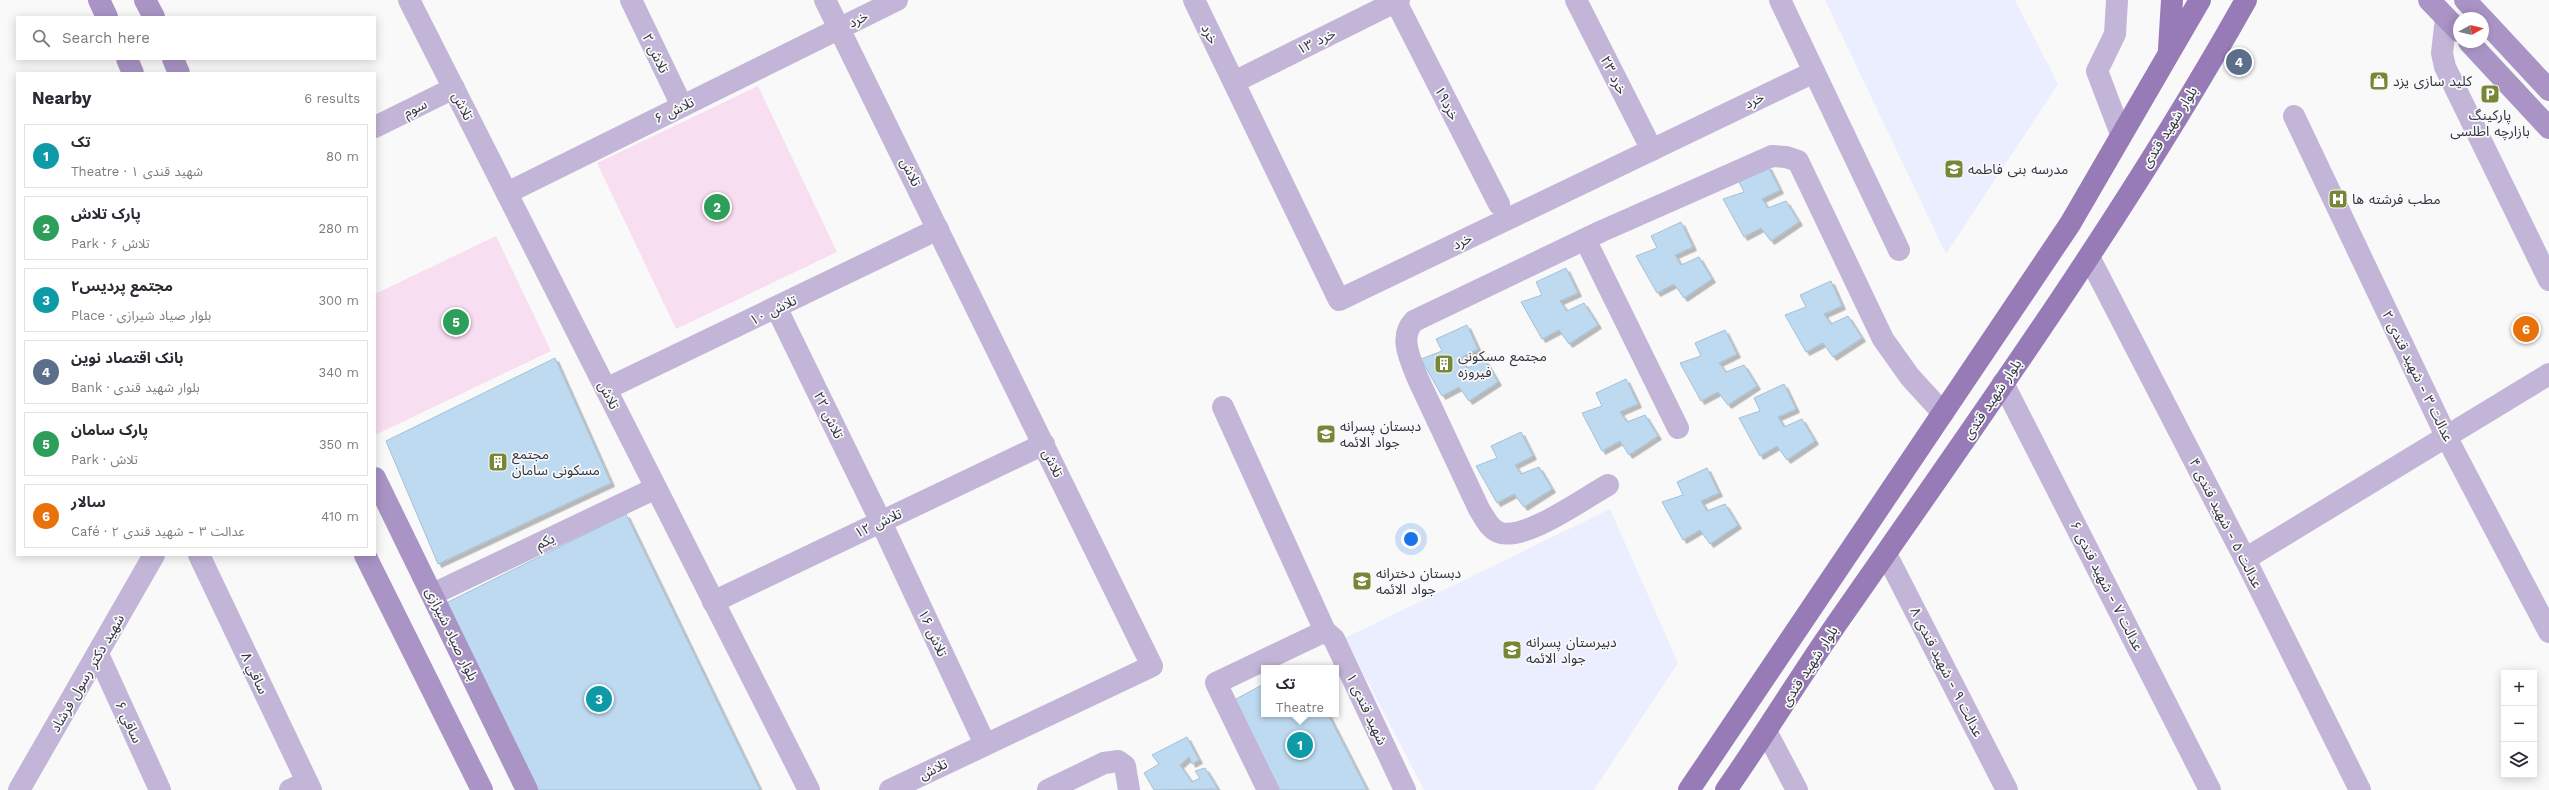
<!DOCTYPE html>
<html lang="en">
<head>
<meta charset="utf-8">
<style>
  body { margin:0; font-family:"Work Sans","Noto Sans Arabic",sans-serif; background:#f7f7f7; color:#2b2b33 }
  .controls { position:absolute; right:12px; bottom:12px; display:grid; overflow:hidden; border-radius:0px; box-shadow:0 2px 10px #0003 }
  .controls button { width:36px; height:36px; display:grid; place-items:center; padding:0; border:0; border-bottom:1px solid #e1e1e2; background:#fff; color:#2b2b33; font:20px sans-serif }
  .compass { position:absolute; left:2453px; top:12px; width:36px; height:36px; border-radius:50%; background:#fff; box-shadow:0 2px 10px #0003; rotate:82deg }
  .you { position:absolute; left:1411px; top:539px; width:14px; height:14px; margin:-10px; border:3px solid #fff; border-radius:50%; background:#1a73e8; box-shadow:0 0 0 6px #1a73e833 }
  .badge { display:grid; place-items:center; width:26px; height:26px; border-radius:50%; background:#0f766e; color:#fff; font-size:13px; font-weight:700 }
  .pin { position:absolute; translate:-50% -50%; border:2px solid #fff; box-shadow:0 1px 4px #0006 }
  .popup { position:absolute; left:1261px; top:665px; width:78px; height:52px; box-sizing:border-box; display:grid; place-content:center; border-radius:0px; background:#fff; filter:drop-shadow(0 1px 3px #0005); font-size:13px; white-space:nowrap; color:#7c7c81 }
  .popup b { font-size:15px; color:#2b2b33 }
  .popup::after { content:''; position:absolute; left:50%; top:100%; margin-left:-8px; border:8px solid transparent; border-top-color:#fff }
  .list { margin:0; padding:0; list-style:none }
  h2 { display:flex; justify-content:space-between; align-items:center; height:52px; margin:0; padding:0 16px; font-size:17px }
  h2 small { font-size:13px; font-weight:400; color:#7c7c81 }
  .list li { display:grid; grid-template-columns:26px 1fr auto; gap:12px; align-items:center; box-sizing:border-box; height:64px; margin:0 8px 8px; padding:0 8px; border:1px solid #e1e1e2; border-radius:0px }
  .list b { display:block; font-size:15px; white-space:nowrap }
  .list p { margin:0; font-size:13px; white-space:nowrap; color:#7c7c81 }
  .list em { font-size:13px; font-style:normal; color:#7c7c81 }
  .icon { flex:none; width:22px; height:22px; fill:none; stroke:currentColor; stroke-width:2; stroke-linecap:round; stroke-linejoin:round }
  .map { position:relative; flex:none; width:2549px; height:790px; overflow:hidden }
  .search { position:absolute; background:#fff; box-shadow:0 2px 10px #0003; left:16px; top:16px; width:360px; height:44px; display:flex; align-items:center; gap:10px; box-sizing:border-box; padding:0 14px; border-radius:0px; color:#7c7c81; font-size:15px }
  .panel { position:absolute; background:#fff; box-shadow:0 2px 10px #0003; left:16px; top:72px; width:360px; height:484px; border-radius:0px }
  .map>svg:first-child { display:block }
</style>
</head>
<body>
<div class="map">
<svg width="2549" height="790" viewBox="0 0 2549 790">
  <defs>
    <filter id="shadow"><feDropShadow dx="3.5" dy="3.5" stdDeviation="0" flood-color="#0004"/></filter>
  </defs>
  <rect width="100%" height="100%" fill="#f9f9f9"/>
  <!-- built -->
  <g fill="#eaeefe">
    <path d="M1825 0H2015L2058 84 1946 254Z"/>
    <path d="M1610 509 1678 663 1594 790H1424L1345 638Z"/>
  </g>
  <!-- green -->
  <g fill="#f8def1">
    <path d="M758 86 837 252 676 329 597 163Z"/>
    <path d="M496 236 551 351 375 435V294Z"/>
  </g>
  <!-- building -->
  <g fill="#bedaf1" stroke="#a4c0d6" filter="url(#shadow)">
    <path d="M1768 166 1780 190 1762 199 1768 208 1786 201 1799 222 1771 241 1761 228 1744 237 1723 199 1744 192 1738 180Z"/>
    <path d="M1681 222 1693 247 1675 255 1681 265 1699 257 1712 279 1684 298 1674 284 1657 293 1636 256 1657 248 1651 236Z"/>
    <path d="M1566 268 1578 293 1560 301 1567 311 1584 303 1598 325 1569 344 1559 330 1542 339 1521 302 1542 295 1536 282Z"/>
    <path d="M1831 281 1842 306 1824 314 1831 324 1848 316 1862 338 1833 357 1823 343 1806 352 1785 315 1806 307 1800 295Z"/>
    <path d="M1467 325 1478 349 1460 358 1467 368 1485 360 1498 382 1469 401 1459 387 1442 396 1421 359 1442 351 1436 339Z"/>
    <path d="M1725 330 1737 354 1719 363 1726 372 1744 365 1757 386 1728 405 1718 392 1701 401 1680 363 1701 356 1695 343Z"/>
    <path d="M555 358 611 483 438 564 386 441Z"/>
    <path d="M1626 379 1638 404 1620 412 1627 422 1645 415 1658 436 1629 455 1620 441 1602 451 1582 413 1602 406 1596 393Z"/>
    <path d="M1784 384 1796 409 1778 417 1784 427 1802 419 1815 441 1787 460 1777 446 1760 456 1739 418 1760 411 1754 398Z"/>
    <path d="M1521 432 1533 456 1515 465 1521 474 1539 467 1552 489 1524 507 1514 494 1497 503 1476 466 1497 458 1491 446Z"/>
    <path d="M1707 468 1719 493 1701 501 1707 511 1725 504 1738 525 1710 544 1700 530 1683 540 1662 502 1683 495 1677 482Z"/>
    <path d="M626 514 760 790H527L438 607Z"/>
    <path d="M1264 684V714H1328L1367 790H1280L1234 700Z"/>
    <path d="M1187 737 1199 760 1192 764 1189 757 1180 765 1192 782 1200 778 1195 771 1205 768 1218 789 1154 790 1144 773 1159 764 1152 755Z"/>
  </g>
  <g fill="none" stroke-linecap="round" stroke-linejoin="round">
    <!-- minor -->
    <g stroke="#c3b5d7" stroke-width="22">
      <path d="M409 0 809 790"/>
      <path d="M631 0 682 106"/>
      <path d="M825 0 1152 666 890 790"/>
      <path d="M1194 0 1339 300 1814 72"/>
      <path d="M1395 0 1499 204"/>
      <path d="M1576 0 1652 150"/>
      <path d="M1780 0 1899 250"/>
      <path d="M2117 0 2115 34 2097 71 2121 134"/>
      <path d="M2446 18 2442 53 2445 67 2549 280"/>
      <path d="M1234 82 1399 0"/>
      <path d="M2294 116 2447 438 2549 632"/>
      <path d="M375 127 454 88"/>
      <path d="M507 193 897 0"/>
      <path d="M1585 239 1678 428"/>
      <path d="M2089 257 2245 559 2360 790"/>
      <path d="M777 309 881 522 985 744"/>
      <path d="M2003 383 2210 790"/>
      <path d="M606 389 938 229"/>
      <path d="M1223 407 1325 631"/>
      <path d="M1608 485C1586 497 1523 543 1498 532 1489 528 1484 517 1479 509L1418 379C1411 361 1398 337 1414 321L1602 231 1772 156 1786 157 1798 161 1883 339 1910 377 1943 413"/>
      <path d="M1886 554 2007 790"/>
      <path d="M199 555 311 790"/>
      <path d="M2245 559 2549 374"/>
      <path d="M433 594 656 488"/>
      <path d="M713 602 1044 444"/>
      <path d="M98 654 160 790"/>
      <path d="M1767 733 1797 790"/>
      <path d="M290 790 307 782"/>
      <path d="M1048 790 1104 763 1118 761 1125 766 1129 790"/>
      <path d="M1268 790 1216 683 1325 631 1334 639 1405 790"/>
    </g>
    <!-- tertiary -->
    <path stroke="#c3b5d7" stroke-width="22" d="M19 790 154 555"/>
    <!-- secondary -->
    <g stroke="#a994c5" stroke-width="22">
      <path d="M99 0 107 17"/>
      <path d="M145 0 154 17"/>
      <path d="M2429 0 2459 31"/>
      <path d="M2465 0 2482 18"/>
      <path d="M2483 19 2549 90"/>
      <path d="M2469 42 2549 128"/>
      <path d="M127 59 133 73"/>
      <path d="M173 59 179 73"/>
      <path d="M375 478 527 790"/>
      <path d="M365 555 482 790"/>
    </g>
    <!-- primary -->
    <g stroke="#967bb7" stroke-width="22">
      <path d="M2169 49 2172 0"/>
      <path d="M1689 790 2070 224 2200 0"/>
      <path d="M1726 790C1766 733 1802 673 1842 616 1982 415 2126 214 2246 0"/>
    </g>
  </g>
  <!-- icons -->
  <defs>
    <symbol id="shop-square" viewBox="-11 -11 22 22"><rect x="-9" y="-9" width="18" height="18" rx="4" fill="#768736" stroke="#f9f9f9"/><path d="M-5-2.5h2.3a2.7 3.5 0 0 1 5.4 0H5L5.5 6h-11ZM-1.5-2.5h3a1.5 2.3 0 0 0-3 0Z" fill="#fff"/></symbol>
    <symbol id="parking-square" viewBox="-11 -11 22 22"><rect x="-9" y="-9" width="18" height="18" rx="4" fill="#768736" stroke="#f9f9f9"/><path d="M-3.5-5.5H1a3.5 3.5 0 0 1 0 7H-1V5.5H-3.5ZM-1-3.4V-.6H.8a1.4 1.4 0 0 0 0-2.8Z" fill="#fff"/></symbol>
    <symbol id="school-square" viewBox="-11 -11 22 22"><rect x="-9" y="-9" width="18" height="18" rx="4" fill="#768736" stroke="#f9f9f9"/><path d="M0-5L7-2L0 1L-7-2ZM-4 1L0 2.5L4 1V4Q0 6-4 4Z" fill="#fff"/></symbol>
    <symbol id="hospital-square" viewBox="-11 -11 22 22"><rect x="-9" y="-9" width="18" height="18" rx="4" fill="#768736" stroke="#f9f9f9"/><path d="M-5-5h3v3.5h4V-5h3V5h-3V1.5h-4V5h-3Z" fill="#fff"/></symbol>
    <symbol id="building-square" viewBox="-11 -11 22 22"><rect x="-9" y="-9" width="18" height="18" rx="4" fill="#768736" stroke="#f9f9f9"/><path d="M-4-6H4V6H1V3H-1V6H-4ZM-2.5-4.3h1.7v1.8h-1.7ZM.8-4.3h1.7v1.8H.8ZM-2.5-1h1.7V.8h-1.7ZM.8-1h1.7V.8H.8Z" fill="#fff"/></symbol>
  </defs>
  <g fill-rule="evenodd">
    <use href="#shop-square" x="2368" y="70" width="22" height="22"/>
    <use href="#parking-square" x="2479" y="83" width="22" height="22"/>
    <use href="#school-square" x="1943" y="158" width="22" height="22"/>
    <use href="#hospital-square" x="2327" y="188" width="22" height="22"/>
    <use href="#building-square" x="1433" y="353" width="22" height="22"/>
    <use href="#school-square" x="1315" y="423" width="22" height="22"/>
    <use href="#building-square" x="487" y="451" width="22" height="22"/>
    <use href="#school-square" x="1351" y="570" width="22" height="22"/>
    <use href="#school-square" x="1501" y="639" width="22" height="22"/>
  </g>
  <g text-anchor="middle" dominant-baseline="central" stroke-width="3.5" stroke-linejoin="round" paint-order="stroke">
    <!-- street labels -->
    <g font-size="14" fill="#323541" stroke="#f9f9f9">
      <text transform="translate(858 19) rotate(-26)">خرد</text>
      <text transform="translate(1210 34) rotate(64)">خرد</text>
      <text transform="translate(1316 41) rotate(-26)">خرد ۱۳</text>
      <text transform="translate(656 53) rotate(64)">تلاش ۲</text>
      <text transform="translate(1614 75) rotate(63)">خرد ۲۳</text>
      <text transform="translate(1754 100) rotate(-26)">خرد</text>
      <text transform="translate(1447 103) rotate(63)">خرد۱۹</text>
      <text transform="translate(463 106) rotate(63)">تلاش</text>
      <text transform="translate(415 108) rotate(-26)">سوم</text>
      <text transform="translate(674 110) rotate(-26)">تلاش ۶</text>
      <text transform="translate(2169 127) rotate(-58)">بلوار شهید قندی</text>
      <text transform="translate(911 172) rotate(64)">تلاش</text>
      <text transform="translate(1462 241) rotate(-26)">خرد</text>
      <text transform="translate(773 310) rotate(-26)">تلاش ۱۰</text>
      <text transform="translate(2418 376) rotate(64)">عدالت ۳ - شهید قندی ۲</text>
      <text transform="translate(609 395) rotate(63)">تلاش</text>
      <text transform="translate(1992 399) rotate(-56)">بلوار شهید قندی</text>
      <text transform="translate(829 415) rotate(64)">تلاش ۲۲</text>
      <text transform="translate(1053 463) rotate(64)">تلاش</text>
      <text transform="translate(878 523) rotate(-25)">تلاش ۱۲</text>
      <text transform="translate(2226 523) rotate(63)">عدالت ۵ - شهید قندی ۴</text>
      <text transform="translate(545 541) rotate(-25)">یکم</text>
      <text transform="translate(2107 586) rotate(63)">عدالت ۷ - شهید قندی ۶</text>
      <text transform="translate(933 633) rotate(65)">تلاش ۱۶</text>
      <text transform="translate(452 634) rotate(64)">بلوار صیاد شیرازی</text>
      <text transform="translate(1809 666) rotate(-57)">بلوار شهید قندی</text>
      <text transform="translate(1947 672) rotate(63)">عدالت ۹ - شهید قندی ۸</text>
      <text transform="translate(87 673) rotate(-60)">شهید دکتر رسول فرشاد</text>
      <text transform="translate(255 673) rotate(65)">ساقي ۸</text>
      <text transform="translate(1367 709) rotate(65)">شهيد قندی ۱</text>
      <text transform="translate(129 722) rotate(65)">ساقي ۶</text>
      <text transform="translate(933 769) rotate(-26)">تلاش</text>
    </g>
    <!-- poi labels -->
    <g font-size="14" fill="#323541" stroke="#f9f9f9" text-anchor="start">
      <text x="2393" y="81">کلید سازی یزد</text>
      <text x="2490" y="115" text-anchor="middle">پارکینگ<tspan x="2490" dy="16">بازارچه اطلسی</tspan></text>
      <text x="1968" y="169">مدرسه بنی فاطمه</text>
      <text x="2352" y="199">مطب فرشته ها</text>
      <text x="1458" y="356">مجتمع مسکونی<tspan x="1458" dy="16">فیروزه</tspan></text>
      <text x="1340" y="426">دبستان پسرانه<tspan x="1340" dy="16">جواد الائمه</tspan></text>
      <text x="512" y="454">مجتمع<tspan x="512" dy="16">مسکونی سامان</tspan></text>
      <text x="1376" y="573">دبستان دخترانه<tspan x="1376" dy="16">جواد الائمه</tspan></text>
      <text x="1526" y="642">دبیرستان پسرانه<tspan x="1526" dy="16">جواد الائمه</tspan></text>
    </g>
  </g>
</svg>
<div class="controls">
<button>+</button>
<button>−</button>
<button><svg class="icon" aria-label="layers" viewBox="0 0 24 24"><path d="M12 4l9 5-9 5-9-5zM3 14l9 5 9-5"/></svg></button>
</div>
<svg class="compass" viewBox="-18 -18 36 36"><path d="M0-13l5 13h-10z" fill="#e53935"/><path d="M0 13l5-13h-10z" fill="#7c7c81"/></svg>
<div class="you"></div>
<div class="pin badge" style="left:1300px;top:745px;background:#0f9aa8">1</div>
<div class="popup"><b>تک</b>Theatre</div>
<div class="pin badge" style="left:717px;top:207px;background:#2e9e5b">2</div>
<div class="pin badge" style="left:599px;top:699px;background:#0f9aa8">3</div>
<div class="pin badge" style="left:2239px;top:62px;background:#5c6f8a">4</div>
<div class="pin badge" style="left:456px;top:322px;background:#2e9e5b">5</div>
<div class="pin badge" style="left:2526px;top:329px;background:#e8710a">6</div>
<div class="search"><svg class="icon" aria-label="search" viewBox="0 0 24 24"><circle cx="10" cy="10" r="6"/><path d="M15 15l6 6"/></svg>Search here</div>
<section class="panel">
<h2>Nearby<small>6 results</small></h2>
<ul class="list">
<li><span class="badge" style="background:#0f9aa8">1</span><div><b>تک</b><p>Theatre · شهيد قندی ۱</p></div><em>80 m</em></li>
<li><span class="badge" style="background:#2e9e5b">2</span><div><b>پارک تلاش</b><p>Park · تلاش ۶</p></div><em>280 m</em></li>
<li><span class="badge" style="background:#0f9aa8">3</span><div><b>مجتمع پردیس۲</b><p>Place · بلوار صیاد شیرازی</p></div><em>300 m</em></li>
<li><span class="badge" style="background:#5c6f8a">4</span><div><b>بانک اقتصاد نوین</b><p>Bank · بلوار شهید قندی</p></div><em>340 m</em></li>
<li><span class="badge" style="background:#2e9e5b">5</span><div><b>پارک سامان</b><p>Park · تلاش</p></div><em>350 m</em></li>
<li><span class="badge" style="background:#e8710a">6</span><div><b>سالار</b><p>Café · عدالت ۳ - شهید قندی ۲</p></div><em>410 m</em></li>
</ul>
</section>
</div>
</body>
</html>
